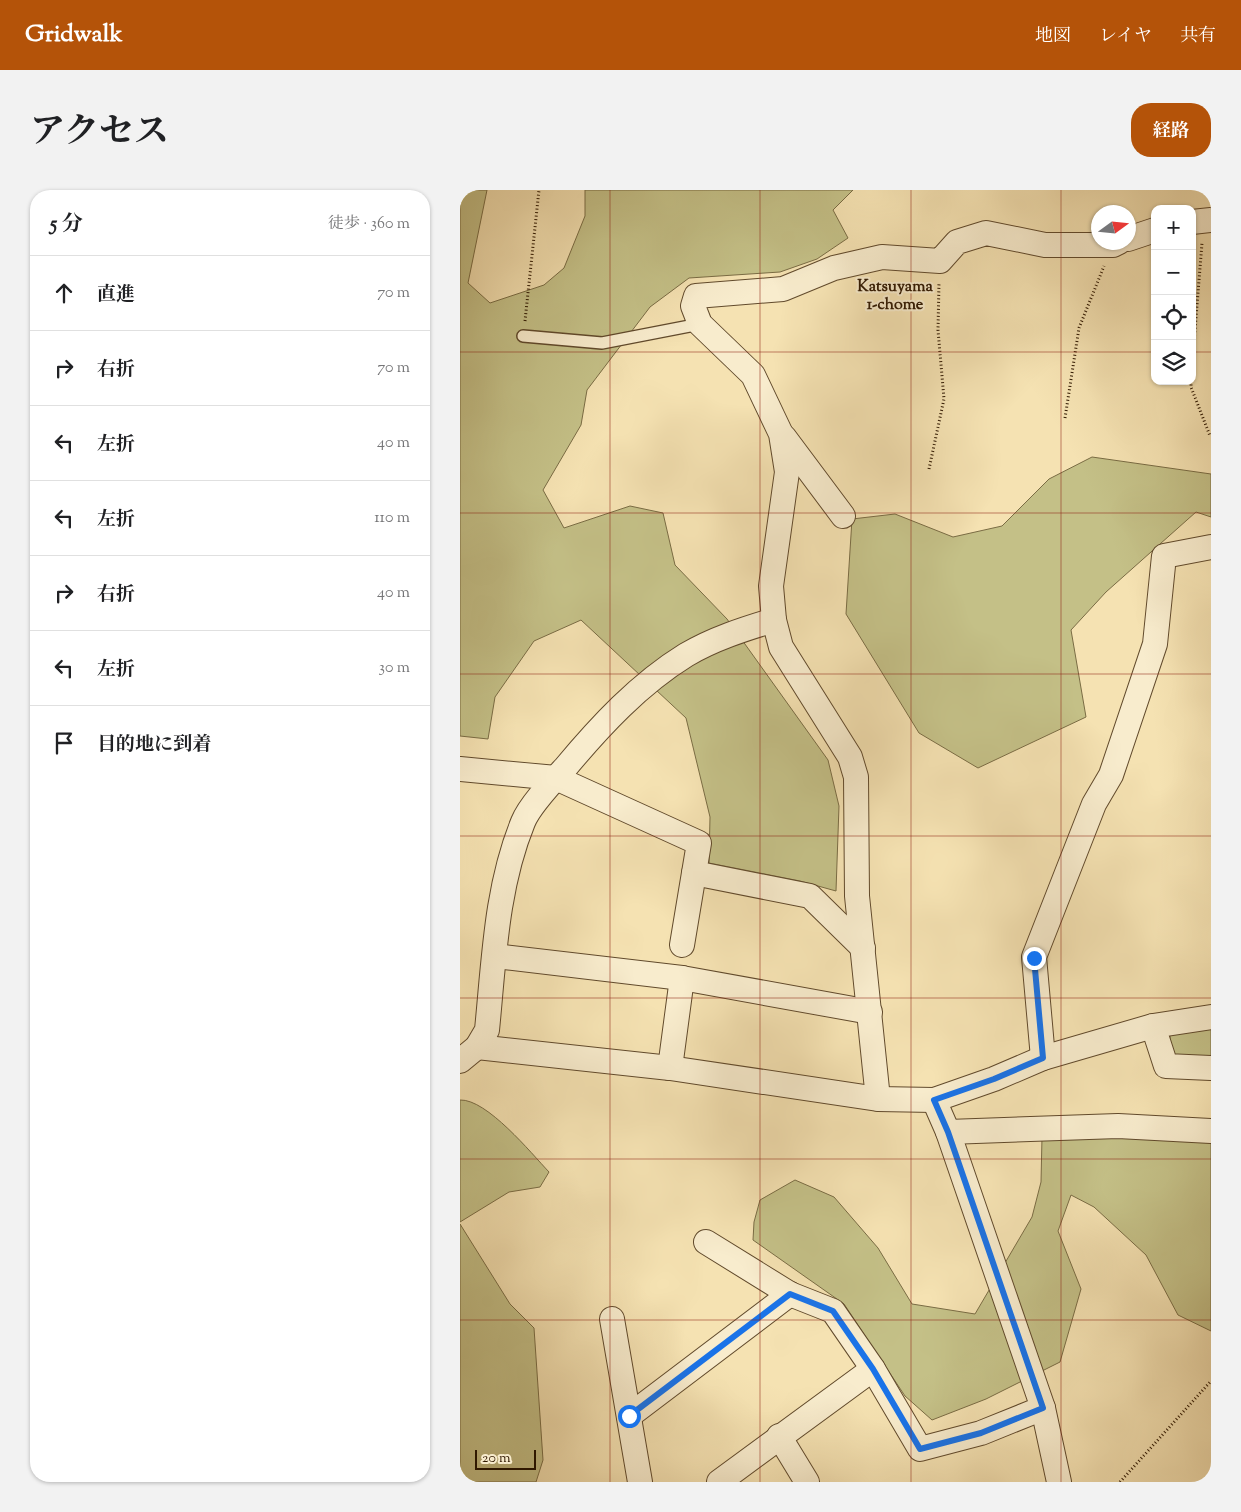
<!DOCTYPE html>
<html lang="ja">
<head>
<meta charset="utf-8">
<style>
  body { margin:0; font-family:"Sorts Mill Goudy","Noto Serif JP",serif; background:#f2f2f2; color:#202124 }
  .controls { position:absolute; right:15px; top:15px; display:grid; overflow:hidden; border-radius:10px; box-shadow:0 1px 4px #0004 }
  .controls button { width:45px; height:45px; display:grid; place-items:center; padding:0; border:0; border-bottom:1px solid #e0e0e0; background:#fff; color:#202124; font:25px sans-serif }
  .compass { position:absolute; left:631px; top:15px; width:45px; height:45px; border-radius:50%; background:#fff; box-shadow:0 1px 4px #0004; rotate:75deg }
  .scale { position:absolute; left:15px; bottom:12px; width:61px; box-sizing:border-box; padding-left:5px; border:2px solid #301800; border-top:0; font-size:14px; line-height:18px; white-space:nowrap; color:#301800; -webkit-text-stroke:4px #f8eccd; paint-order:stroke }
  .stop { position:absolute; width:15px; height:15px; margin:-11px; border:4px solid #1a73e8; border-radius:50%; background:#fff }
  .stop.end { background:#1a73e8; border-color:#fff; box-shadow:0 1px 5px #0008 }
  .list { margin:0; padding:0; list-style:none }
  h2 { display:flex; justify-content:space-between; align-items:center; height:65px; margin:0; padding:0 20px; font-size:21px }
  h2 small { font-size:16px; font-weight:400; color:#757577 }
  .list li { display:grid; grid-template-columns:32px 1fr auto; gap:15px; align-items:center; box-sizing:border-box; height:75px; padding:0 20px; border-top:1px solid #e0e0e0 }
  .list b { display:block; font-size:19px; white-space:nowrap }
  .list em { font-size:16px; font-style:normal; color:#757577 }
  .icon { flex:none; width:28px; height:28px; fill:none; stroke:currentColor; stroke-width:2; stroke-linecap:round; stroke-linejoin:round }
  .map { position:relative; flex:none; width:751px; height:1292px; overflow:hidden; border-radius:20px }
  header { display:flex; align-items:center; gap:30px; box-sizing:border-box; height:70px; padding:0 25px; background:#b45309; color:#fff }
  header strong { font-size:24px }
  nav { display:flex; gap:28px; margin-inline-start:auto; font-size:18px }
  .intro { display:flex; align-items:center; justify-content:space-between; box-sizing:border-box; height:120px; padding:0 30px }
  h1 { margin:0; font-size:35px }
  .button { padding:12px 22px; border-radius:20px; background:#b45309; color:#fff; font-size:18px; font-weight:700 }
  main { display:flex; gap:30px; padding:0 30px }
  aside { flex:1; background:#fff; border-radius:20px; box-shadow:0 1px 4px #0004 }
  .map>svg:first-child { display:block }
</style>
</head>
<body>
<header>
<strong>Gridwalk</strong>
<nav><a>地図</a><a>レイヤ</a><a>共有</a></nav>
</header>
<div class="intro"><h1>アクセス</h1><a class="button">経路</a></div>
<main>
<aside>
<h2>5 分<small>徒歩 · 360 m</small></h2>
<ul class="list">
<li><svg class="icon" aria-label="ahead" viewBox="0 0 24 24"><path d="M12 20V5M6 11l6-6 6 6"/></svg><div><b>直進</b></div><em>70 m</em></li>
<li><svg class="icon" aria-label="right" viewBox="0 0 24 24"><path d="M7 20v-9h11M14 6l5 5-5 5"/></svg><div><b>右折</b></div><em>70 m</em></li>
<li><svg class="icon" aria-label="left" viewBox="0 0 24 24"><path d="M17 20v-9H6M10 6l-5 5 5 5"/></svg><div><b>左折</b></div><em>40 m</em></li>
<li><svg class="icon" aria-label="left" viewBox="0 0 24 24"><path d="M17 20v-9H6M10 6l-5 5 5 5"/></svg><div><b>左折</b></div><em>110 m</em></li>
<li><svg class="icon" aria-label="right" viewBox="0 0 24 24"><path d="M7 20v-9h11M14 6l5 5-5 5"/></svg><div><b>右折</b></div><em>40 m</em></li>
<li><svg class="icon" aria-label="left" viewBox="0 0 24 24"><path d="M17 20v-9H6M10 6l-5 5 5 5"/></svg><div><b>左折</b></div><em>30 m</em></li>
<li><svg class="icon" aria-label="arrive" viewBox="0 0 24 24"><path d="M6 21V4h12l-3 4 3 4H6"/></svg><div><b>目的地に到着</b></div></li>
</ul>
</aside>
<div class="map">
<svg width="751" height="1292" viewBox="0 0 751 1292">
  <rect width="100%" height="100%" fill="#f5e2b2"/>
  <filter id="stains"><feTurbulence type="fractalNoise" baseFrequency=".004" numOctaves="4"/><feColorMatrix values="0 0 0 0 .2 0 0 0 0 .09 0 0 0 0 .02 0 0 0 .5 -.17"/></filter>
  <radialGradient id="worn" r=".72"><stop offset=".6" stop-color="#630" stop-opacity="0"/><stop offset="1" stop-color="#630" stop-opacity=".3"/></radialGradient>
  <!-- green -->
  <g fill="#c4c087" stroke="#7a6c44">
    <path d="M0 0H27L8 93 30 113 84 95 104 78 125 26V0H393L373 20 388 48 357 69 320 82 229 88 190 117 127 200 121 235 83 300 104 338 170 316 203 323 215 375 267 429 368 570 379 616 376 701 340 691 249 673 250 627 226 528 121 430 74 451 35 507 28 549 0 546Z"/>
    <path d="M632 267 751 284V327L736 322 646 402 611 440 626 527 518 578 459 543 386 424 392 329 435 324 493 347 542 336 589 289Z"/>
    <path d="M751 835V871L714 868 710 854V841Z"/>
    <path d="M0 910C27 909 71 963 89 982L80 997 49 1002 0 1032Z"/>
    <path d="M702 946 751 950V1141L718 1125 686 1065 634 1017 611 1005 598 1041 621 1099 600 1172 526 1209 472 1230 445 1206 384 1114 293 1050 294 1032 300 1010 335 990 374 1007 418 1058 452 1114 515 1124 572 1027 581 992 582 947Z"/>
    <path d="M0 1034 50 1114 74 1138 83 1270 76 1292H0Z"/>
  </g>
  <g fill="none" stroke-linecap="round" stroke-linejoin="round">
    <defs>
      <path id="service" d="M63 146 142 153 240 134"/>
      <g id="minor">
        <path d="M732 32 751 30"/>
        <path d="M668 49 695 40"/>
        <path d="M324 247 383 326"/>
        <path d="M0 579 96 588 239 653 222 755"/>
        <path d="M234 683 350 706 403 758"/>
        <path d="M35 766 222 788 410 822"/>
        <path d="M693 836 706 876 751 878"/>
        <path d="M17 857 210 878 418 909 474 910 534 889 583 868 693 836 751 827"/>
        <path d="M583 868 574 767 634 614 651 585 695 454 704 366 751 357"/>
        <path d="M0 871 17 857 27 840C34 770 36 698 63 632 70 615 92 592 105 578 140 536 179 494 226 465 253 449 284 439 314 430"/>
        <path d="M210 878 222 788"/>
        <path d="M418 909 397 706 396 587 390 567 321 457 314 430 311 396 327 282 321 244 293 185 240 134 233 116 236 106 323 99 374 78 422 67 480 71 497 52 526 43 585 55H653L659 52"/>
        <path d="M474 910 488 942 583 1218 599 1292"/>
        <path d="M488 942 658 936 751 941"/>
        <path d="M246 1052 330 1104 373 1121 413 1179 460 1259 521 1243 583 1218"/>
        <path d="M152 1129 180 1292"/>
        <path d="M169 1226 330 1104"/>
        <path d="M319 1246 347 1292"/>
        <path d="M259 1292 413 1179"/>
      </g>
    </defs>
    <!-- service casing -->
    <use href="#service" stroke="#614a2c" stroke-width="14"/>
    <!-- minor casing -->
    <use href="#minor" stroke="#614a2c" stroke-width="26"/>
    <!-- path -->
    <g stroke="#301800" stroke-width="3" stroke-dasharray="1 2.5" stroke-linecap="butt">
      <path d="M65 131 79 0"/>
      <path d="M732 177 742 53"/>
      <path d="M731 191V197L750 246"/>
      <path d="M605 228 619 138 644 76"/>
      <path d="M469 279 484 209 478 140 479 92"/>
      <path d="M660 1292 751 1191"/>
    </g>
    <!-- service -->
    <use href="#service" stroke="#f8eccd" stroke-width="11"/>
    <!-- minor -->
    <use href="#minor" stroke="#f8eccd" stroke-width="24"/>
  </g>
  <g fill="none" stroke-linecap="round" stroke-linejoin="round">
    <!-- route -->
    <path stroke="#1a73e8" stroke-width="6" d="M169 1226 330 1104 373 1121 413 1179 460 1259 521 1243 583 1218 488 942 474 910 534 889 583 868 574 768"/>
  </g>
  <!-- grid -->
  <path fill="none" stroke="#8f2418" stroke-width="1" stroke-opacity="0.55" d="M150 0V1292M300 0V1292M451 0V1292M601 0V1292M0 162H695M732 162H751M0 323H751M0 484H751M0 646H751M0 808H751M0 969H751M0 1130H751"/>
  <g text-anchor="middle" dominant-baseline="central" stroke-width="4" stroke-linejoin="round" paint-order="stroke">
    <!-- neighbourhood labels -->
    <g font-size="16" font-weight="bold" fill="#301800" stroke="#f8eccd">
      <text x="435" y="97">Katsuyama<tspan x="435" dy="18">1-chome</tspan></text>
    </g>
  </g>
  <rect width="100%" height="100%" filter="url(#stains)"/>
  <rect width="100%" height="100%" fill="url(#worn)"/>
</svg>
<div class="controls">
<button>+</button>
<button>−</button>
<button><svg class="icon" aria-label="locate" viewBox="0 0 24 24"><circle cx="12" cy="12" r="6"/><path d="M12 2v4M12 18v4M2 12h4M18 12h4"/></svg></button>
<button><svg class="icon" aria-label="layers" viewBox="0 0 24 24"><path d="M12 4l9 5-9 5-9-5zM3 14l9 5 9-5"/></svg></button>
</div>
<svg class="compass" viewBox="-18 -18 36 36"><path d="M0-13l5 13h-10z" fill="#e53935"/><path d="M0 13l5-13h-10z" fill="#757577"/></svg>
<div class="scale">20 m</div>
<div class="stop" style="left:169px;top:1226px"></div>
<div class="stop end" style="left:574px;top:768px"></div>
</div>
</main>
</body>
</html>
